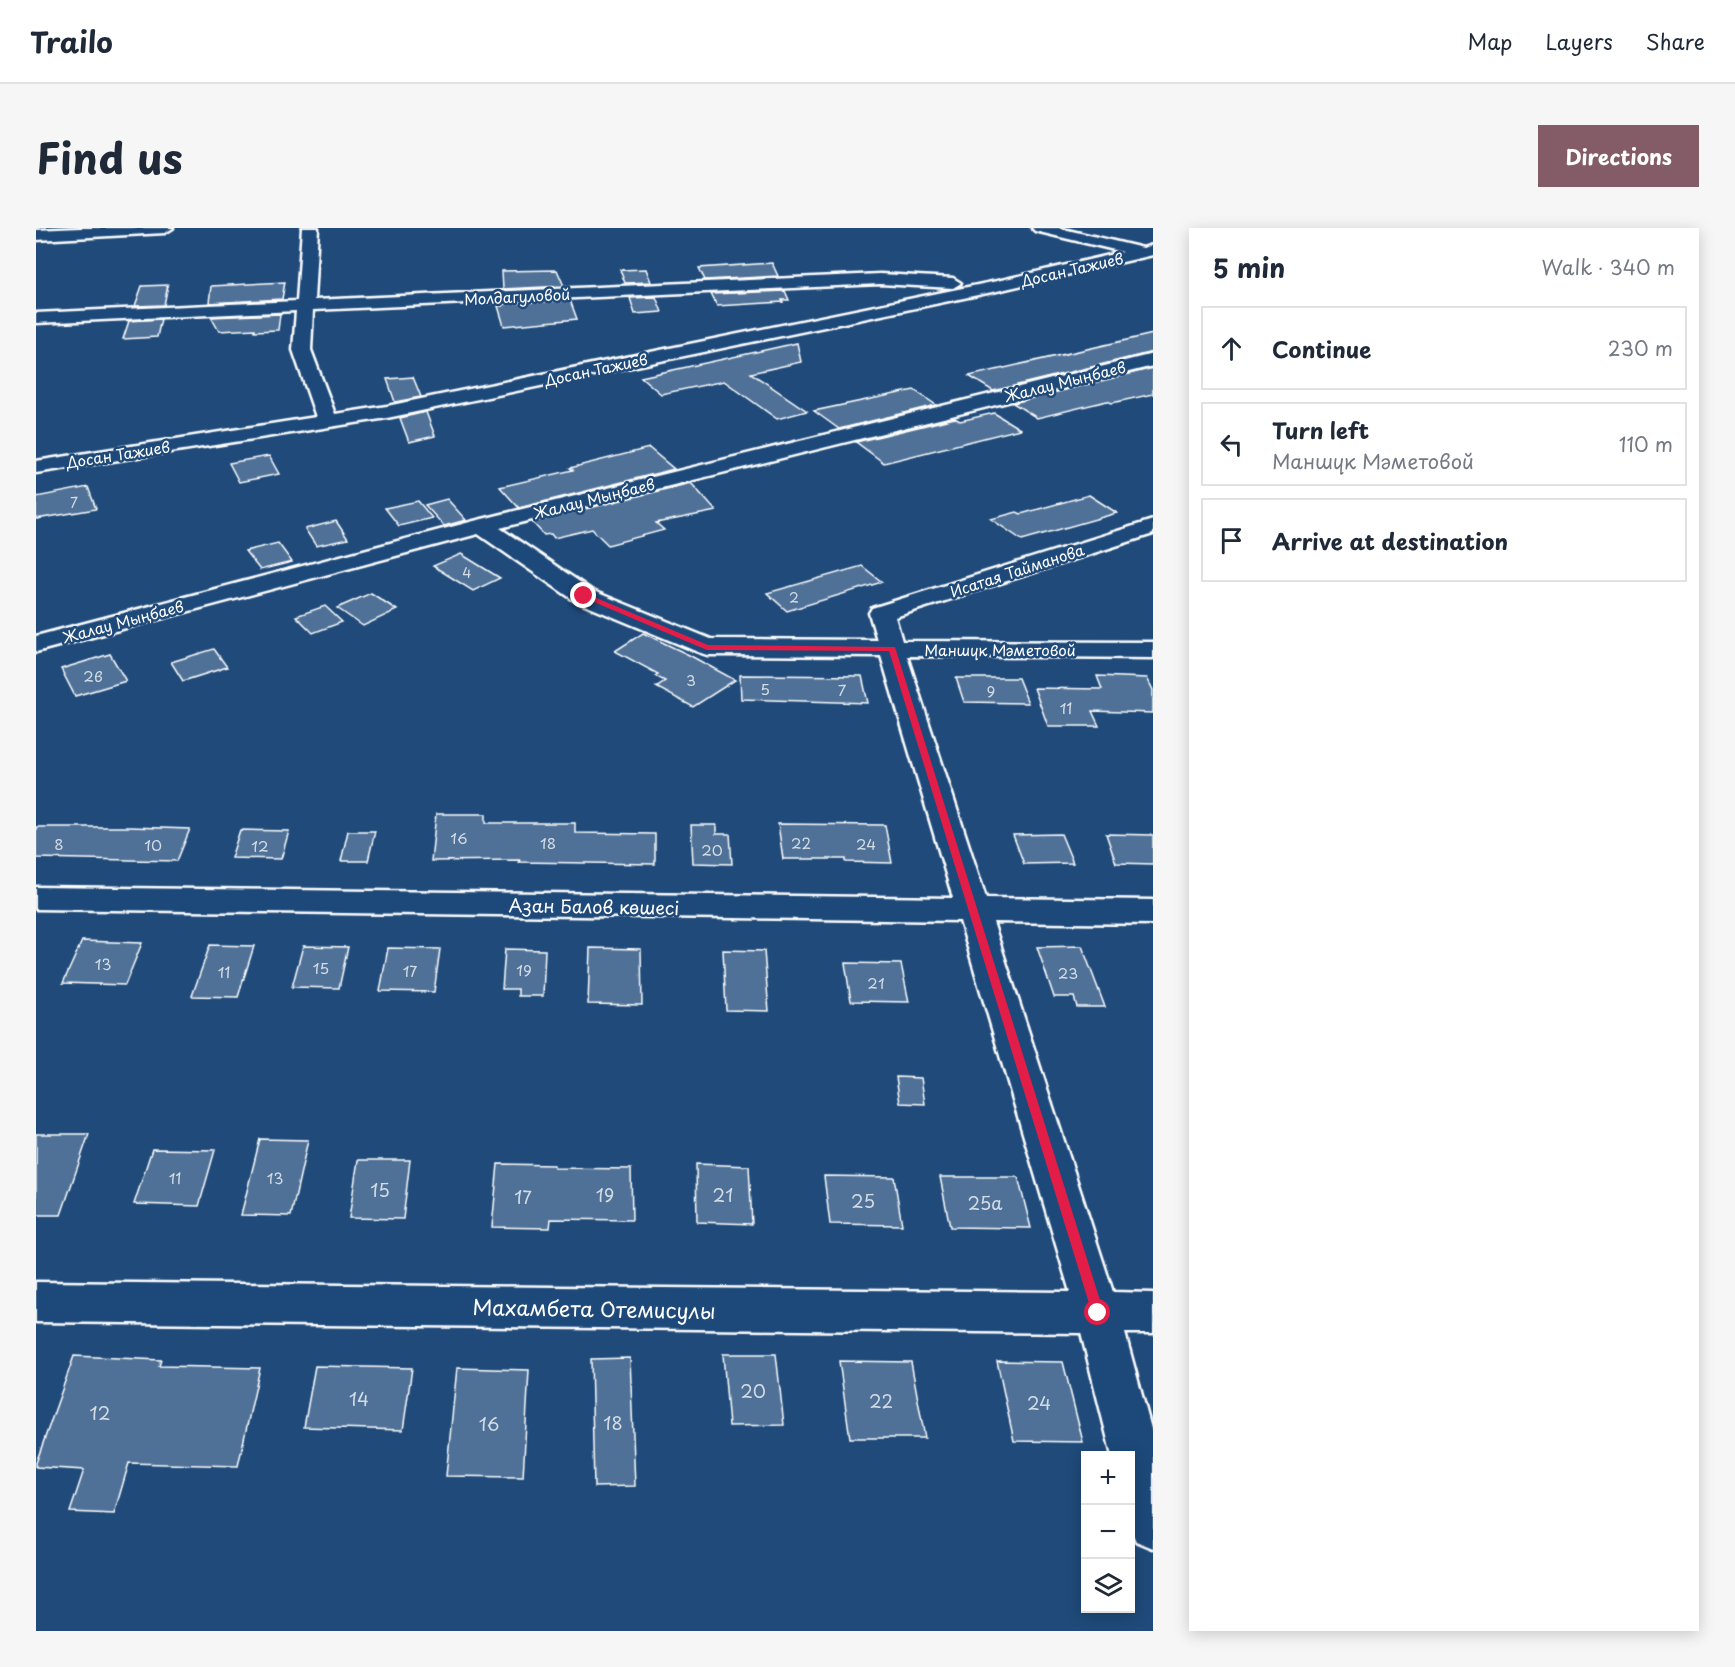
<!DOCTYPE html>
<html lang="en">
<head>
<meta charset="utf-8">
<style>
  body { margin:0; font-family:"Playpen Sans",sans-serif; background:#f6f6f7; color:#1f2937 }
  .controls { position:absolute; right:18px; bottom:18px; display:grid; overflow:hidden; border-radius:0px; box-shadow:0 3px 15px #0003 }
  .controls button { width:54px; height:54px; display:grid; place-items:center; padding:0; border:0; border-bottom:2px solid #e0e1e3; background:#fff; color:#1f2937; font:30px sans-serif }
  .stop { position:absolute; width:18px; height:18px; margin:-14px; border:4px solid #e11d48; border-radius:50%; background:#fff }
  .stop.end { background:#e11d48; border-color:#fff; box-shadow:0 2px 6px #0008 }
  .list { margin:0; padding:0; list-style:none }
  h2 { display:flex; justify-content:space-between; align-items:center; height:78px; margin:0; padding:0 24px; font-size:26px }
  h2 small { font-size:20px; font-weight:400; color:#747a83 }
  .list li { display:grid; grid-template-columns:39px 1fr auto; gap:18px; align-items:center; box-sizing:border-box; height:84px; margin:0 12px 12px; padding:0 12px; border:2px solid #e0e1e3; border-radius:0px }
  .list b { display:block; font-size:22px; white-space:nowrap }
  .list p { margin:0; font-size:20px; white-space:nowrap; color:#747a83 }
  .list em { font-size:20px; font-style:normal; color:#747a83 }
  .icon { flex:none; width:33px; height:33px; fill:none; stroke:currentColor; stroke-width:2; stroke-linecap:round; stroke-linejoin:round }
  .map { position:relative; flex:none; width:1117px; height:1403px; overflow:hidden; border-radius:0px }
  header { display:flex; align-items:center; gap:36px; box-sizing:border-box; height:84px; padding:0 30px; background:#fff; border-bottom:2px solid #e0e1e3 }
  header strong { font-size:28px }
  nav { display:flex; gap:33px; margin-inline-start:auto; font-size:21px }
  .intro { display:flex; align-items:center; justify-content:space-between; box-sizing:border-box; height:144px; padding:0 36px }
  h1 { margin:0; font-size:42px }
  .button { padding:15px 27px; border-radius:0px; background:#845c67; color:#fff; font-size:21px; font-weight:700 }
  main { display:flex; gap:36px; padding:0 36px }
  aside { flex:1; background:#fff; border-radius:0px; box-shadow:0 3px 15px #0003 }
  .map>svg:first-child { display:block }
</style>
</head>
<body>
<header>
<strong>Trailo</strong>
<nav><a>Map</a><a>Layers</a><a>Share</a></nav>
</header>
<div class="intro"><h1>Find us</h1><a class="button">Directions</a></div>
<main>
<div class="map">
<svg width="1117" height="1403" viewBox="0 0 1117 1403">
  <rect width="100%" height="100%" fill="#1f4a7a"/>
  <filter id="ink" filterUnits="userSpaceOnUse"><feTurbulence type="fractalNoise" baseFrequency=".0167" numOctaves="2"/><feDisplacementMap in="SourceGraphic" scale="12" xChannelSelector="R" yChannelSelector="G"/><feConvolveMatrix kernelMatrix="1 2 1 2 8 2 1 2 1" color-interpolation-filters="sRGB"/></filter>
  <g filter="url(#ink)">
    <!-- building -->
    <g fill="#507197" stroke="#fff" stroke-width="1.5">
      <path d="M736 35 742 48 669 52 663 40Z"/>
      <path d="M610 41 615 54 589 55 584 42Z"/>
      <path d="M521 42 528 58 467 61 466 43Z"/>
      <path d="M249 54 246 71 173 75 175 58Z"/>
      <path d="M132 57 128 77 99 78 106 58Z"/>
      <path d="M749 63 753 72H746L747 74 681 78 675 66Z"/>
      <path d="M620 69 626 84 599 86 594 70Z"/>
      <path d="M534 72 541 91 468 98 462 78H467V76Z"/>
      <path d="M244 86 242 102 219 103V101L183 103 175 89Z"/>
      <path d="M125 91 121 109 87 111 93 93Z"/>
      <path d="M1117 106V124L957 163 933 148Z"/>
      <path d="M761 115 765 134 715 145 771 183 741 191 688 153 625 166 605 149Z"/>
      <path d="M1117 140V166L1076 175 1071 173 1001 190 977 175Z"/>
      <path d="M377 149 385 169 359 174 351 151Z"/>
      <path d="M878 162 900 177 803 201 778 183Z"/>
      <path d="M390 184 399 208 373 214 364 190Z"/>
      <path d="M958 185 984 201 848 235 820 214 919 190 924 193Z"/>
      <path d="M613 220 638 241 483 280 464 259 537 242 534 240Z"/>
      <path d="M233 228 243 246 203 254 193 235Z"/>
      <path d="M655 255 680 283 620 295 628 302 572 317 556 301 518 310 515 306 508 307 496 294Z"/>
      <path d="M52 259 60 281 0 291V269Z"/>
      <path d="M1053 267 1081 285 986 312 955 291 981 284 985 286Z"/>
      <path d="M411 271 430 292 408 298 389 277Z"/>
      <path d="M382 273 396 290 363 298 349 280Z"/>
      <path d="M300 293 312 311 280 318 269 301Z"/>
      <path d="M242 315 256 334 224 342 209 323Z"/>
      <path d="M425 326 464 350 437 363 397 338Z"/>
      <path d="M826 338 846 354 751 383 731 365Z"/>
      <path d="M335 365 361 382 327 398 301 380Z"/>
      <path d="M289 378 306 394 277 405 260 388Z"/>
      <path d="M607 405 653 427 699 452 657 479 620 459 629 453 619 448 622 446 579 423Z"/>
      <path d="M178 421 191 439 147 453 135 434Z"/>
      <path d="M74 426 90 453 39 468 25 441Z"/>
      <path d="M704 447 826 448 832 475 705 471Z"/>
      <path d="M1061 448 1111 450 1117 462V485L1056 483 1063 498H1012L998 460 1066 461Z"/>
      <path d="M920 450H982L992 475 928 474Z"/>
      <path d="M400 586H450V595H539V605L619 606V636L483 634 484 632 395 633Z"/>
      <path d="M742 596 849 597 856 635 810 634V631H747Z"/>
      <path d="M655 597H680V606H694L696 636 657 635Z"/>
      <path d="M0 599H94L154 601 141 633 0 630Z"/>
      <path d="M204 602 253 603 245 631 195 630Z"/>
      <path d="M312 603H339L332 633H305Z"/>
      <path d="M1025 606 1037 635 988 636 977 607Z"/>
      <path d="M1070 606 1117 607V636L1080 635Z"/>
      <path d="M46 713 106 715 89 757 27 755Z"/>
      <path d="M174 717 218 718 202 769 156 768Z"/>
      <path d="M267 718 312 719 303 760 256 759Z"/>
      <path d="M1046 718 1069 779H1041L1038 769H1018L1001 719Z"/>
      <path d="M352 720 404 721 398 764 344 763Z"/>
      <path d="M554 720 605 721 606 777 552 776Z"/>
      <path d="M469 721 509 722 507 768H482V761H466Z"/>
      <path d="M687 722 728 723 733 783 690 782Z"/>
      <path d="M809 735 865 736 873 774 815 773Z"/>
      <path d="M860 849 885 850 889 876 864 875Z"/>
      <path d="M0 906H53L25 987H0Z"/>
      <path d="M224 911 272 912 255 988 205 987Z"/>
      <path d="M116 921 179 922 163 978 98 976Z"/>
      <path d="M322 932H374L367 991 313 990Z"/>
      <path d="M462 936 518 937V940L595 941 596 992 515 991 514 1000 456 999Z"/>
      <path d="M660 936 713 938 716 996 661 994Z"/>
      <path d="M788 948 858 949 866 997 794 996Z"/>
      <path d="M904 949H982L995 1000 914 999Z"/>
      <path d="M687 1126H740L748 1197 693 1198Z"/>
      <path d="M38 1128 125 1132 123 1138 224 1140 202 1238 93 1235 78 1286 34 1284 48 1242 0 1239V1235Z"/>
      <path d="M594 1130 599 1258 558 1259 555 1131Z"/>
      <path d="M803 1133 875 1134 889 1210H814Z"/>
      <path d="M961 1133 1027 1134 1047 1214 978 1213Z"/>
      <path d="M279 1138 376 1140 367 1202 268 1199Z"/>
      <path d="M421 1140 493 1142 487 1249 410 1248Z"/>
    </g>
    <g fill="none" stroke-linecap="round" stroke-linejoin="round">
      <defs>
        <g id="minor">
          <path d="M45 0H137L129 5 0 12V2Z"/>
          <path d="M266 0H282L278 72 844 46 917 50 925 55 917 60 844 56 277 82 275 122 299 186 351 178 961 53 1087 24 999 3 996 0H1023L1107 20 1117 17V27L961 63 351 190 0 245V233L280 189 257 122 260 83 0 95V85L261 73Z"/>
          <path d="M1117 126V138L464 300 557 363 675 411 841 412 833 385 836 380 1117 292V306L859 389 866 413 1117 414V430L871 428 950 670 1117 672V696L957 694 1077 1064 1117 1065V1105H1089L1117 1208V1320L1100 1313 1094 1300V1228H1076L1045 1105 0 1094V1054L1034 1064 924 693 0 681V659L917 670 845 428 671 427 662 424 539 373 442 306 0 424V408L438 293Z"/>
        </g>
      </defs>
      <!-- minor casing -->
      <use href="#minor" stroke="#fff" stroke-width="5"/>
      <!-- minor -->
      <use href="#minor" fill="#1f4a7a" fill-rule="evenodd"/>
    </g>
  </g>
  <!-- route -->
  <path fill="#e11d48" d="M546 366H551L672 417 859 419 1068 1085 1066 1089 1062 1091 1057 1089 1056 1085 853 423 671 422 546 369Z"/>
  <g text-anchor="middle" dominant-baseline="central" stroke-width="5" stroke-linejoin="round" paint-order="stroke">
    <!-- far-number labels -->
    <g font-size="14" fill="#d3dce5">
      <text x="38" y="274">7</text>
      <text x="431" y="344">4</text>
      <text x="758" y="369">2</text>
    </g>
    <!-- far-street labels -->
    <g font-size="15" fill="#fff" stroke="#1f4a7a">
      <text transform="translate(1036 41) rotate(-13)">Досан Тажиев</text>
      <text transform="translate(481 68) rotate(-3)">Молдагуловой</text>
      <text transform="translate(560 141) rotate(-12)">Досан Тажиев</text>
      <text transform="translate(1029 153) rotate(-14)">Жалау Мыңбаев</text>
      <text transform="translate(82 226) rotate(-9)">Досан Тажиев</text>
      <text transform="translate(558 270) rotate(-14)">Жалау Мыңбаев</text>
      <text transform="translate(981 342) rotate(-18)">Исатая Тайманова</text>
      <text transform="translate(87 393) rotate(-15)">Жалау Мыңбаев</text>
      <text x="964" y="421">Маншүк Мәметовой</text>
    </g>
    <!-- number labels -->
    <g font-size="15" fill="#d3dce5">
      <text x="57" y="447">2в</text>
      <text x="655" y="451">3</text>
      <text x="729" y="460">5</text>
      <text x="806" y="461">7</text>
      <text x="955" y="462">9</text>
      <text x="1030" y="479">11</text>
      <text x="423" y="609">16</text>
      <text x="512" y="614">18</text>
      <text x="765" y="614">22</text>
      <text x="23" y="615">8</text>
      <text x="830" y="615">24</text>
      <text x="117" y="616">10</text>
      <text x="224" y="617">12</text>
      <text x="676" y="621">20</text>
      <text x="67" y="735">13</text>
      <text x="285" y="739">15</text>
      <text x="488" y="741">19</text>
      <text x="374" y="742">17</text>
      <text x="188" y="743">11</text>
      <text x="1032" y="744">23</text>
      <text x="840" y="754">21</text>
      <text x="139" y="949">11</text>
      <text x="239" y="949">13</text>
    </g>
    <!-- street labels -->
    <g font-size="18" fill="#fff" stroke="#1f4a7a">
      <text transform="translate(558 678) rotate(1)">Азан Балов көшесі</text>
    </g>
    <!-- near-number labels -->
    <g font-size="18" fill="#d3dce5">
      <text x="344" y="961">15</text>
      <text x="569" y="966">19</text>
      <text x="687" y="966">21</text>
      <text x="487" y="968">17</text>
      <text x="827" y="972">25</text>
      <text x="949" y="974">25а</text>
      <text x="717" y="1162">20</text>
      <text x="323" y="1170">14</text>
      <text x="845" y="1172">22</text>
      <text x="1003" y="1174">24</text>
      <text x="64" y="1184">12</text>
      <text x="577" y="1194">18</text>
      <text x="453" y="1195">16</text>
    </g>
    <!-- near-street labels -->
    <g font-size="21" fill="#fff" stroke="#1f4a7a">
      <text transform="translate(558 1080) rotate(1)">Махамбета Отемисулы</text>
    </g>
  </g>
</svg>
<div class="controls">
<button>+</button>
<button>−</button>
<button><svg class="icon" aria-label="layers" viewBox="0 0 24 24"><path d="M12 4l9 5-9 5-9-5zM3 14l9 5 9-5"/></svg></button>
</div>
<div class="stop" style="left:1062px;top:1085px"></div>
<div class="stop end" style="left:548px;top:368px"></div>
</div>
<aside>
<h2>5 min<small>Walk · 340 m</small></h2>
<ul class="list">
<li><svg class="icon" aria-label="ahead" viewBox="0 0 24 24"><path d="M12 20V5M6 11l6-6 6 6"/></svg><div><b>Continue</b></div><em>230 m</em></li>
<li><svg class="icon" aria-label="left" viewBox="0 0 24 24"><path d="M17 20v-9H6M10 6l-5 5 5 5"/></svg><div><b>Turn left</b><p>Маншүк Мәметовой</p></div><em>110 m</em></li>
<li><svg class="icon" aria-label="arrive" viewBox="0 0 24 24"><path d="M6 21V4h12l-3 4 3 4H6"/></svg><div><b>Arrive at destination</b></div></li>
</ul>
</aside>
</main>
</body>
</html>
